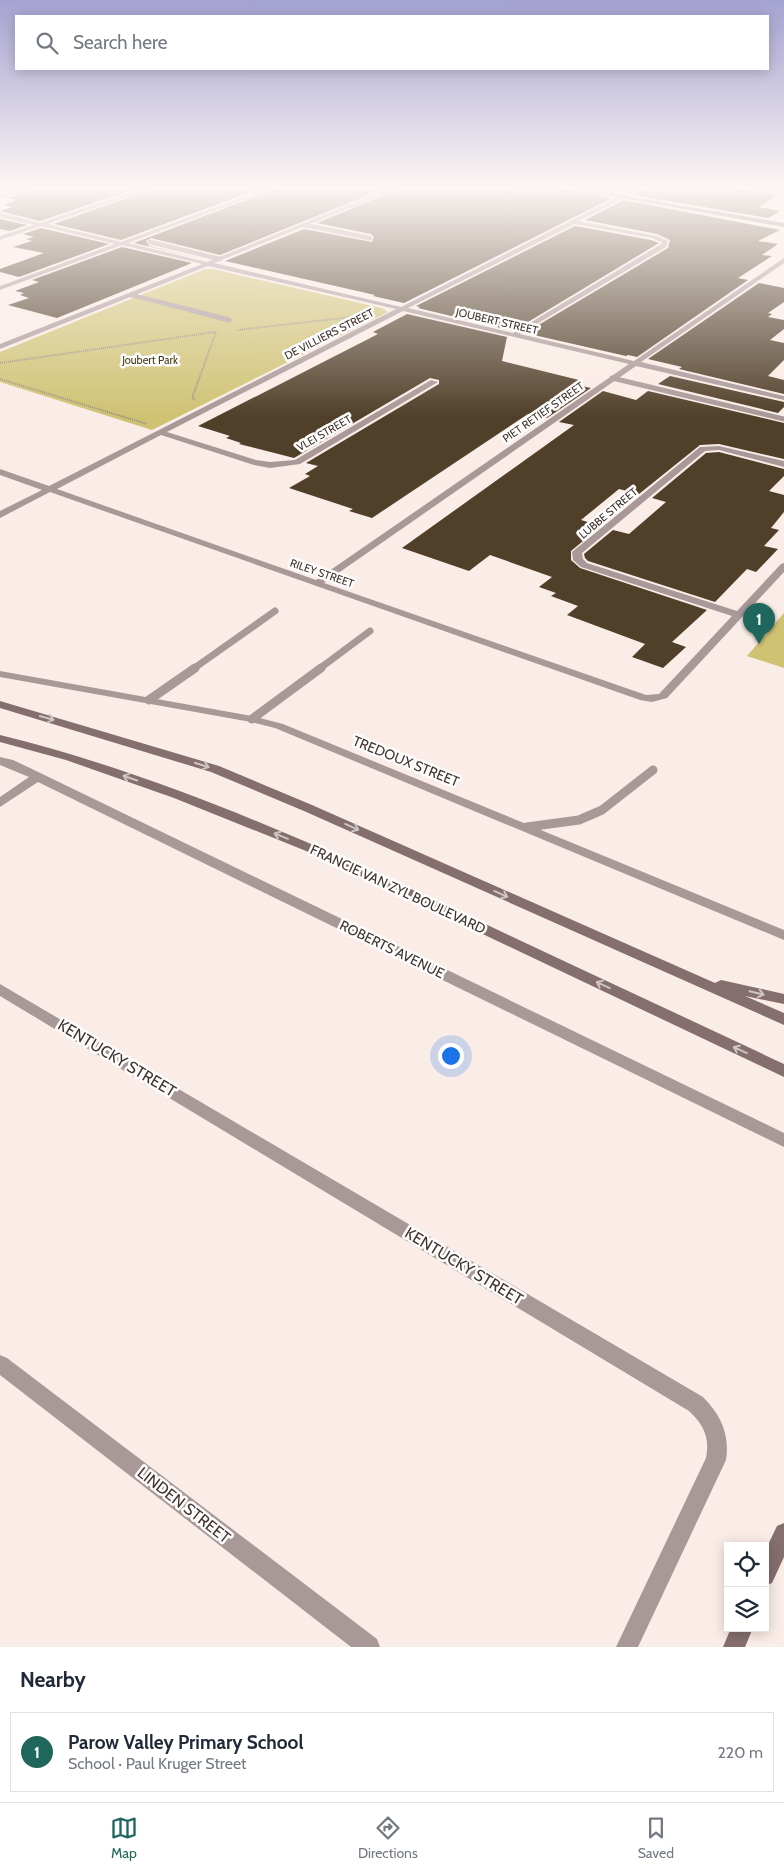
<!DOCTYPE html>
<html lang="en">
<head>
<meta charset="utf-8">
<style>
  body { margin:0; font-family:Cabin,sans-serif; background:#f6f6f7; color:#1f2937 }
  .controls { position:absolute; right:15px; bottom:15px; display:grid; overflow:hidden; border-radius:0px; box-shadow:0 2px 12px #0003 }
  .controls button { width:45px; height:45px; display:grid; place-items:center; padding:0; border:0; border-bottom:1px solid #e0e1e3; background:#fff; color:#1f2937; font:25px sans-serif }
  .you { position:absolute; left:450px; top:1055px; width:18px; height:18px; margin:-12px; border:4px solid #fff; border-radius:50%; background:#1a73e8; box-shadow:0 0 0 8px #1a73e833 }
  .badge { display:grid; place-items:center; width:32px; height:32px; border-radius:50%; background:#1f675d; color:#fff; font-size:16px; font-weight:700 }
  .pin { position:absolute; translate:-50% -41px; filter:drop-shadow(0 1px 2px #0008) }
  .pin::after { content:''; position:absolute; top:26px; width:18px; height:15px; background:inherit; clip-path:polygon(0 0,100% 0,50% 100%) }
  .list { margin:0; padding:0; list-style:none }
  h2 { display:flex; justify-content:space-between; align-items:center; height:65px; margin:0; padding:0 20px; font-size:21px }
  h2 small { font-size:16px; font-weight:400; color:#747a83 }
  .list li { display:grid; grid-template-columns:32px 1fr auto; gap:15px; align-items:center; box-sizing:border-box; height:80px; margin:0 10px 10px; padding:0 10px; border:1px solid #e0e1e3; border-radius:0px }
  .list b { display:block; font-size:19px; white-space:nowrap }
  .list p { margin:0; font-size:16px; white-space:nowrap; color:#747a83 }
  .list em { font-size:16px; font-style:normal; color:#747a83 }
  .icon { flex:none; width:28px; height:28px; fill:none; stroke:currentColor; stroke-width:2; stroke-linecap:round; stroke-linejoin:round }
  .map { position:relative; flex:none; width:784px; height:1647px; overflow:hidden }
  .search { position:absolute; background:#fff; box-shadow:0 2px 12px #0003; left:15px; right:15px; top:15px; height:55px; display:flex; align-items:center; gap:12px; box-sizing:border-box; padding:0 18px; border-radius:0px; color:#747a83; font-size:19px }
  .sheet { height:155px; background:#fff }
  nav { display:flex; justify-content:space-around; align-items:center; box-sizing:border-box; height:70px; border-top:1px solid #e0e1e3; background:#fff; font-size:14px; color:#747a83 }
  nav a { display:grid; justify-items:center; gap:2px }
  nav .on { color:#1f675d }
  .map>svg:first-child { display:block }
</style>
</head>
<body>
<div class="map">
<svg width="784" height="1647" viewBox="0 0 784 1647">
  <rect width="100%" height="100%" fill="#faece6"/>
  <!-- green -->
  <g fill="#cfc273">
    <path d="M205 269H213L382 308 388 312 152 430 0 382V352Z"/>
    <path d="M784 613V668L747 656Z"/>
  </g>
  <!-- building -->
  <g fill="#503f29">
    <path d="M45 186H144L40 221 0 211 12 207 4 205 16 200 7 198Z"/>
    <path d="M161 186H267L121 240 54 224Z"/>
    <path d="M283 186H391L220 255 151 238 146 241 149 246 203 259 134 243Z"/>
    <path d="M406 186H553L612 198 404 303 373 296 375 295 225 261 304 229 372 242 374 237 371 234 317 223Z"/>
    <path d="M580 186H636L622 193Z"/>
    <path d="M649 186H723L775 194 773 196H776L759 207 780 211 768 218 633 195Z"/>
    <path d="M624 200 780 230 758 241 778 244 762 255 772 256 738 278 748 280 637 357 628 355 626 356 525 333 668 248 670 240 657 234 585 220Z"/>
    <path d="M0 219 27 225 10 231 0 229Z"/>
    <path d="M575 226 651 240 659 243 513 331 418 308 420 307 416 306Z"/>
    <path d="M41 228 109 244 19 277 0 272V269L44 253 13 247 32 241 26 239 34 237 23 234Z"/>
    <path d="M122 247 192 263 57 318 8 305 29 298 20 295 24 293 15 291 39 282 32 280Z"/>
    <path d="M759 283 784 288V302L768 313 772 314 768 317 784 320V329L770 340 784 343V360L768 376 784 380V394L679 369 682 367 648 359Z"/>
    <path d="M407 314 507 337 502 361 583 381 577 385 591 388 547 418 528 414 372 518 349 511 353 509 289 488 310 476 305 474 318 466 306 463 439 384V380L430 378 294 458 239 444 241 443 226 438 230 436 198 426 378 334 373 332Z"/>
    <path d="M670 376 784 402V407L778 413 658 384Z"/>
    <path d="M603 391 636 400 648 391 784 423V459L719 444 700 445 639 494 619 489 581 520 601 526 571 551V560L580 568 707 610 672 642 686 647 663 668 632 657 645 644 567 615 578 606 551 596 556 593 539 587 552 577 490 555 469 571 402 548 574 425 559 422Z"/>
    <path d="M719 452 784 469V476L769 491 784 495V512L771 528 779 530 764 546 778 549 756 572 747 569 715 602 588 561 585 558 584 554 613 530 629 534 666 502 652 498 706 453Z"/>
  </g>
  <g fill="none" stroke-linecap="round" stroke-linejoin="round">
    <!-- path -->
    <g stroke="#988b85" stroke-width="2" stroke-dasharray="1 1" stroke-linecap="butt">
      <path d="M238 330 351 317"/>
      <path d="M0 363 215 332"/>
      <path d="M0 379 147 424"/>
      <path d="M195 399 192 398 216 332"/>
    </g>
    <!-- lane-far3 -->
    <g stroke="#a89898" stroke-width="4.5">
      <path d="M305 225 370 238"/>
      <path d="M150 242 220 259"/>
      <path d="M131 295 195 311"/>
    </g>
    <!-- lane-far2 -->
    <g stroke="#a89898" stroke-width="5">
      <path d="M190 310 229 320"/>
      <path d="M612 378 784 419"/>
    </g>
    <!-- lane-far1 -->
    <g stroke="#a89898" stroke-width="7">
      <path d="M193 669 275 611"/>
      <path d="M319 669 370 631"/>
    </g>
    <!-- lane -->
    <g stroke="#a89898" stroke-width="9">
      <path d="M149 700 195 668"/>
      <path d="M252 719 321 668"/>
      <path d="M527 827 579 820 602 810 653 770"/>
    </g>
    <!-- street -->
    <g fill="#a89898" fill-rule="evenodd">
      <path d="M28 186H37L0 199V195Z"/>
      <path d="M150 186H159L47 224 121 242 273 186H281L128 243 207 262 396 186H404L214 263 401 307 640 186H647L579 221 656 236 668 241 666 247 520 334 634 361 784 258V263L641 362 784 396V400L636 366 324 583 646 695 659 694 732 616 581 567 573 560 572 552 700 447 719 446 784 461V467L719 450 705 451 582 553 583 559 587 563 737 611 781 564 784 563V572L667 698 652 702 640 700 50 492 0 518V511L42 490 0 475V469L49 486 396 309 208 266 0 349V344L202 264 122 245 0 290V286L115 244 41 226 0 240V236L34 225 0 217V213L40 223ZM575 224 652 238 663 243 513 333 408 308ZM403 311 629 364 316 580 57 489 161 435 254 465 270 468 300 464 438 382 431 380 295 460 270 462 256 460 167 432Z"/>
      <path d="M752 186 784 189V193L755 188Z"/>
      <path d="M0 671 252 716 283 724 784 930V940L275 728 251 722 0 677Z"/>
      <path d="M0 757 13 760 30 768 784 1133V1147L38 782 0 807V797L29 777 0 765Z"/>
      <path d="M0 984 703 1397C721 1415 730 1435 726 1460L638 1647H616L706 1458C710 1438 704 1425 689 1411L0 996Z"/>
      <path d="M0 1355 7 1358 377 1639 380 1647H351L0 1375Z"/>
    </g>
    <!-- secondary -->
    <g fill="#856e6e" fill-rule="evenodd">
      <path d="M555 186H568L784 223V227Z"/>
      <path d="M0 701 219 766 312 805 715 983 721 980 784 994V1004L745 996 784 1013V1025L304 811 211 772 0 708Z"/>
      <path d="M0 735C162 775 316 844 466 915 572 965 678 1014 784 1064V1077L316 855 174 798 66 760 0 742Z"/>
      <path d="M784 1523V1557L772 1583 765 1586V1551L777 1526Z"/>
      <path d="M731 1628H753L745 1647H723Z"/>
    </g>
  </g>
  <!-- one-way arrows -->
  <defs><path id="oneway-shaft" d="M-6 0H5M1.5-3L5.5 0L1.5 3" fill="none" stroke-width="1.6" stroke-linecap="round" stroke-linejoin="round" transform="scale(1.25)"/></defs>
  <g stroke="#cdc4c4">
    <use href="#oneway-shaft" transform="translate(47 718) rotate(16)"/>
    <use href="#oneway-shaft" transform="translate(202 765) rotate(18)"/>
    <use href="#oneway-shaft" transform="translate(130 778) rotate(-161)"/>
    <use href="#oneway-shaft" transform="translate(352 827) rotate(24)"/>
    <use href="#oneway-shaft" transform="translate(281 836) rotate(-158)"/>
    <use href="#oneway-shaft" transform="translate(501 894) rotate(24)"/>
    <use href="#oneway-shaft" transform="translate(603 985) rotate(-155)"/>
    <use href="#oneway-shaft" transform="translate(757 993) rotate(13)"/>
    <use href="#oneway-shaft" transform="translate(740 1050) rotate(-155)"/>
  </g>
  <!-- sky -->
  <linearGradient id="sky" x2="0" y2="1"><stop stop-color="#a4a2d1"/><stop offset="0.45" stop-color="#fdf6f4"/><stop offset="1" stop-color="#fdf6f4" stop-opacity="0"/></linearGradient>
  <rect width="784" height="417" fill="url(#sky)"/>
  <g text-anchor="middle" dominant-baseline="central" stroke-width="5" stroke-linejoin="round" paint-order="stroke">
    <!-- far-street labels -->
    <g font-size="11" fill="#40342e" stroke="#fdfdfd">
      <text transform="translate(497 321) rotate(13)">JOUBERT STREET</text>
      <text transform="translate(329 334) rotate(-27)">DE VILLIERS STREET</text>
      <text transform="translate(543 412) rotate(-35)">PIET RETIEF STREET</text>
      <text transform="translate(324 433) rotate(-30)">VLEI STREET</text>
      <text transform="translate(608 513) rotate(-40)">LUBBE STREET</text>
      <text transform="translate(322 573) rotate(19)">RILEY STREET</text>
    </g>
    <!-- far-park labels -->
    <g font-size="11" fill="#433c14" stroke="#fdfdfd">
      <text x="150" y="360">Joubert Park</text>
    </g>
    <!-- street labels -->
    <g font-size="14" fill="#40342e" stroke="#fdfdfd">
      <text transform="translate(406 761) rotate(22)">TREDOUX STREET</text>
      <text transform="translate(398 889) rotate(25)">FRANCIE VAN ZYL BOULEVARD</text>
      <text transform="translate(392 949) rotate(26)">ROBERTS AVENUE</text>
    </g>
    <!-- near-street labels -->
    <g font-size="16" fill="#40342e" stroke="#fdfdfd">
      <text transform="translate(117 1058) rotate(31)">KENTUCKY STREET</text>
      <text transform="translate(464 1266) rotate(31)">KENTUCKY STREET</text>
      <text transform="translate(184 1505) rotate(38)">LINDEN STREET</text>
    </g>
  </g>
</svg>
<div class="controls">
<button><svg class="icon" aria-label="locate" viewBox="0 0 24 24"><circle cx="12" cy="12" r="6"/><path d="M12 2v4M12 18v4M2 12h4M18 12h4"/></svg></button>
<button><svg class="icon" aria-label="layers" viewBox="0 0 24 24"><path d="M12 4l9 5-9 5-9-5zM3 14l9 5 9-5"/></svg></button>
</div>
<div class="you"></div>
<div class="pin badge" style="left:759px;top:644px">1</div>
<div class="search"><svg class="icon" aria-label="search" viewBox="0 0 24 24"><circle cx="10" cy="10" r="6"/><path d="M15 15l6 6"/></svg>Search here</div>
</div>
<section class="sheet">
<h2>Nearby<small></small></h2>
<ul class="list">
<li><span class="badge">1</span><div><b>Parow Valley Primary School</b><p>School · Paul Kruger Street</p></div><em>220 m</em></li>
</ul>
</section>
<nav>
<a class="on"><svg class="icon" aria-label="map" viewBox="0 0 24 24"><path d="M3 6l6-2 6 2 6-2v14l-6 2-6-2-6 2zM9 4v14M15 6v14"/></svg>Map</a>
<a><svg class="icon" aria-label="directions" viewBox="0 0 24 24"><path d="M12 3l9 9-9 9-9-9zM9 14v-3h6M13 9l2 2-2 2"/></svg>Directions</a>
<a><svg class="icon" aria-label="saved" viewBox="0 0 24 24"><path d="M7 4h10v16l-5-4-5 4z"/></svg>Saved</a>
</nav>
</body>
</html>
